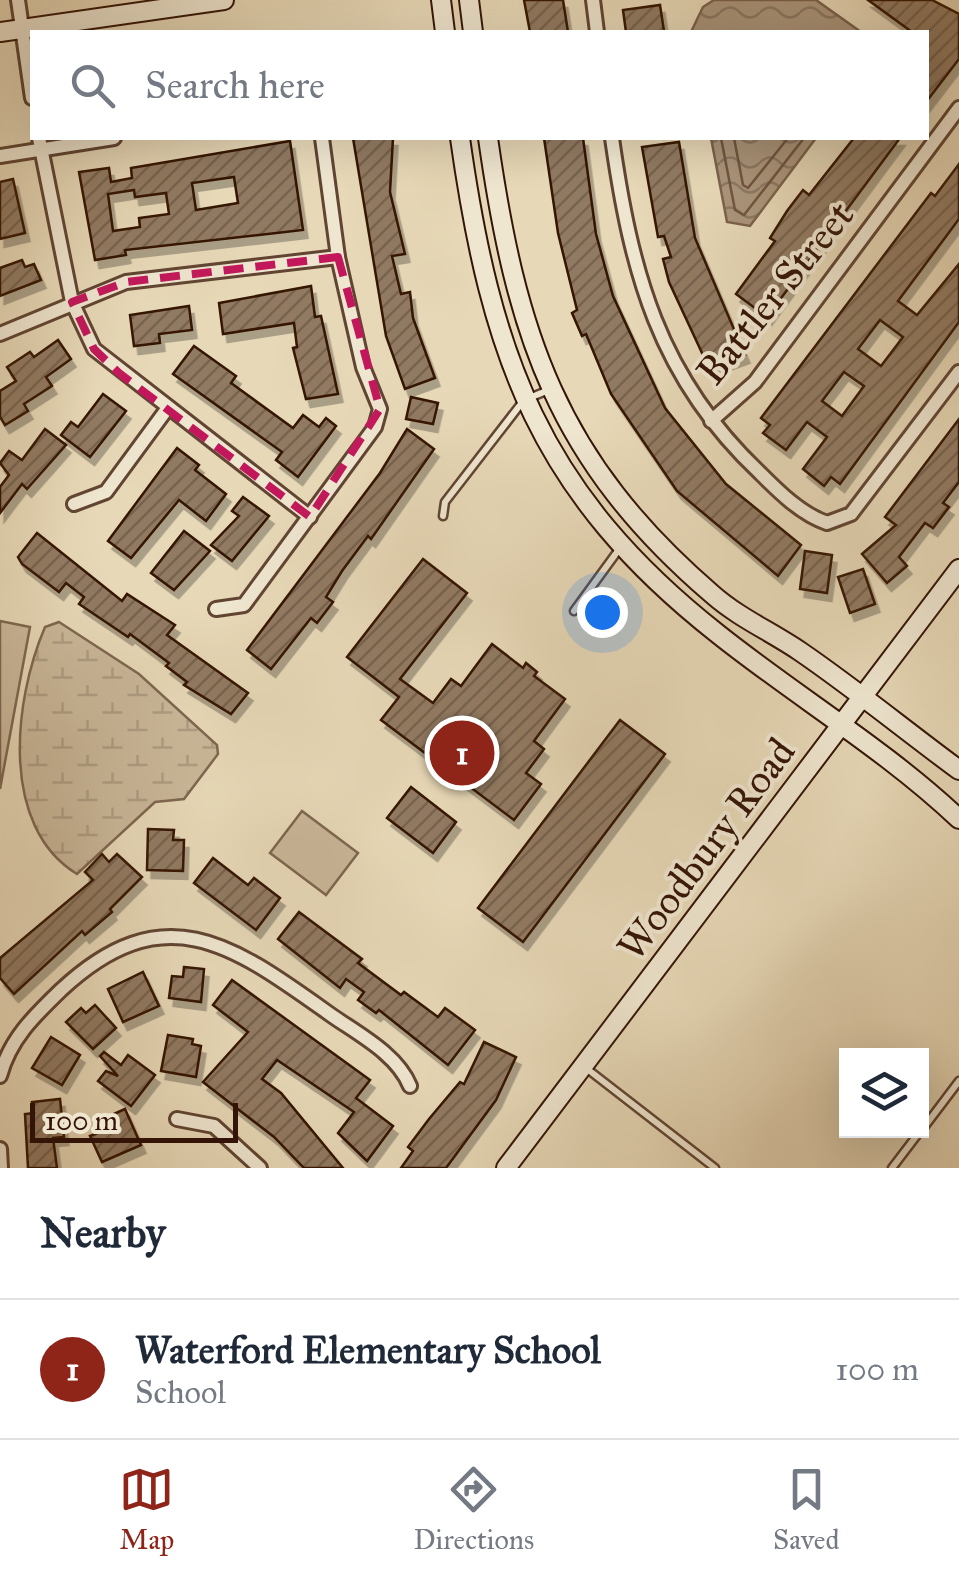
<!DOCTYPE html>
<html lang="en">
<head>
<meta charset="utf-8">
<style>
  body { margin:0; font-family:"IM FELL Great Primer",serif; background:#f2f2f3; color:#1f2937 }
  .controls { position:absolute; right:30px; bottom:30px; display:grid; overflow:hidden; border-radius:0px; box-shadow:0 10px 40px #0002 }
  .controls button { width:90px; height:90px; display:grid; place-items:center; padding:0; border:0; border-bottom:2px solid #e0e1e3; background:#fff; color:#1f2937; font:50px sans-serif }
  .scale { position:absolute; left:30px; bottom:25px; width:208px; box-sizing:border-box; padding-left:10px; border:5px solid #341406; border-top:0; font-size:28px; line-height:35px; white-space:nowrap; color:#341406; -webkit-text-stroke:8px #efe6d0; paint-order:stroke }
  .you { position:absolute; left:602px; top:612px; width:35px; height:35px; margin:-25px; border:8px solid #fff; border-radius:50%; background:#1a73e8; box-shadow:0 0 0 15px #1a73e833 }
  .badge { display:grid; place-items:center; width:65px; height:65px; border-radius:50%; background:#8f2418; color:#fff; font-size:32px; font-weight:700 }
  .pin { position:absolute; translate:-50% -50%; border:5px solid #fff; box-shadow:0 2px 10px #0006 }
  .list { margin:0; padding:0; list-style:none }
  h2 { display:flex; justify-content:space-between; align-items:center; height:130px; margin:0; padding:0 40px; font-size:42px }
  h2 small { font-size:32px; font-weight:400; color:#747a83 }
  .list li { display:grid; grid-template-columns:65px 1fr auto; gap:30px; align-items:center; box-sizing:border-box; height:140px; padding:0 40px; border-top:2px solid #e0e1e3 }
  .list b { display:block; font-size:38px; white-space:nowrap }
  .list p { margin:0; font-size:32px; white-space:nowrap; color:#747a83 }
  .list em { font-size:32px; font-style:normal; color:#747a83 }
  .icon { flex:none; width:55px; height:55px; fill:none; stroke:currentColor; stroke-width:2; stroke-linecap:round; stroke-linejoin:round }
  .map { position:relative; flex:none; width:959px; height:1168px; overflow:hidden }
  .search { position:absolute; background:#fff; box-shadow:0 10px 40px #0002; left:30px; right:30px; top:30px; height:110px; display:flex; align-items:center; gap:25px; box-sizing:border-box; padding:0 35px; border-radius:0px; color:#747a83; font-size:38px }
  .sheet { height:270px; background:#fff }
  nav { display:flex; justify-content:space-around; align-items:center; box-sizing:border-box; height:140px; border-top:2px solid #e0e1e3; background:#fff; font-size:28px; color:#747a83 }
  nav a { display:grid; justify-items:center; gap:5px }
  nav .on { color:#8f2418 }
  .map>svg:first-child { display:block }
</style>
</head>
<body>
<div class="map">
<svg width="959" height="1168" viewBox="0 0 959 1168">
  <defs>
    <pattern id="wetland-marsh" width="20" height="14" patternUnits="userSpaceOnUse" patternTransform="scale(2.5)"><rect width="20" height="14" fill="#c9b799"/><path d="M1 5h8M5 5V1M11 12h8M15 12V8" fill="none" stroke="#ad9c82"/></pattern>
    <pattern id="water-waves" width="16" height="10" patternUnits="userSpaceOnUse" patternTransform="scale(2.5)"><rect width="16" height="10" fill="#aa957b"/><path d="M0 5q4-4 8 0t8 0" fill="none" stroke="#8b7863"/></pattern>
    <pattern id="building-hatch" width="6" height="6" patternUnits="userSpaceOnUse" patternTransform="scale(2.5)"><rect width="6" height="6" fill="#917a62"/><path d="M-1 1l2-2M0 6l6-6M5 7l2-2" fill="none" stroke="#77634f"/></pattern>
    <filter id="shadow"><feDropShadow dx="4.5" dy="8" stdDeviation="0" flood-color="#0004"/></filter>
  </defs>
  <rect width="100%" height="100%" fill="#e7d8b7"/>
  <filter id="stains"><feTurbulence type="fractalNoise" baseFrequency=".002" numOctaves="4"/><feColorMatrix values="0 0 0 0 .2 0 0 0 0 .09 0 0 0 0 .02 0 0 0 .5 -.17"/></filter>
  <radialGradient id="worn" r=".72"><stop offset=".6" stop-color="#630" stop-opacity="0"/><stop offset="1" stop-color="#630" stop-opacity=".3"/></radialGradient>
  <!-- wetland -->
  <path fill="url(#wetland-marsh)" stroke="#7e6650" stroke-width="2.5" d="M59 622 139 674 217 745 218 754 184 799 155 802 77 874C0 827 13 702 45 627Z"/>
  <!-- pitch -->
  <g fill="#c9b799" stroke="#7e6650" stroke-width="2.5">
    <path d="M0 621 30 627 0 789Z"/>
    <path d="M302 811 358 853 326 895 270 853Z"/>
  </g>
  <!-- water -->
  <g fill="url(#water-waves)" stroke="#7b614c" stroke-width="2.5">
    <path d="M714 0H816L861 32H691L703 7Z"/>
    <path d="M711 138H816L750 226 727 222Z"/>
  </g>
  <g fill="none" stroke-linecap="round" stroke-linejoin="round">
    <!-- shore -->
    <g stroke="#6f5440" stroke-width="2.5">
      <path d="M721 138 735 210 744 215 804 138"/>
      <path d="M734 138 743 185 748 188 788 138"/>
    </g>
  </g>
  <!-- building -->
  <g fill="url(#building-hatch)" stroke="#341406" stroke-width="2.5" fill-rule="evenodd" filter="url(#shadow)">
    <path d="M524 0H563L568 32H530Z"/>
    <path d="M868 0H932L959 14V59L926 102V32H912Z"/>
    <path d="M660 5 664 31 626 32 623 10Z"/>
    <path d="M353 138H393L390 192 405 254 392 256 401 294 410 292 413 318 435 378 405 389 386 336Z"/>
    <path d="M544 138H583L596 234 613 296 665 408 726 484 801 545 778 576 677 491 611 394 586 334 582 336 572 313 577 310 558 233Z"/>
    <path d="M854 138H900L767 317 736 294 775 241 770 238 787 211 803 190 809 195Z"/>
    <path d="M290 141 303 230 125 250 126 255 95 260 79 172 109 168 111 182 132 178 131 168ZM234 177 238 203 196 210 192 183ZM134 190 135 197 166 193 169 214 139 218 140 227 113 231 108 194Z"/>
    <path d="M679 142 695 238 745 355 709 368 669 282 663 259 671 257 664 236 658 237 642 147Z"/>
    <path d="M959 164V219L898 301 917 315 959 264V322L840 484 831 477 824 486 803 469 827 437 807 422 786 450 763 433 770 425 761 418 931 193 935 196ZM880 320 903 337 881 366 858 349ZM844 372 864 386 842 416 822 401Z"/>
    <path d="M13 179 25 233 0 239V182Z"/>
    <path d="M22 260 25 267 34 264 41 280 0 296V268Z"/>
    <path d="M311 286 315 317 321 316 338 394 306 399 293 348 297 347 294 323 223 334 219 303Z"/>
    <path d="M189 306 192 330 159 334 160 343 134 346 130 315Z"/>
    <path d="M58 340 71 359 46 377 52 386 24 404 28 411 5 425 0 417V391L16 381 7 367 30 352 34 357Z"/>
    <path d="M194 346 236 376 231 383 293 428 303 415 319 427 326 418 336 426 298 477 276 460 282 452 173 374Z"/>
    <path d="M103 394 126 411 90 457 61 435 71 422 78 427Z"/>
    <path d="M411 397 438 403 433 424 406 419Z"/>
    <path d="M959 419V482L943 503 949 507 933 528 925 523 899 557 907 566 887 583 862 554 896 525 885 517Z"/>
    <path d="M45 429 66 445 27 489 22 484 0 513V487L9 475 0 463 9 451 22 460Z"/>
    <path d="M407 429 434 449 371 539 368 536 342 571 326 597 333 602 317 623 311 618 271 669 247 650 380 473Z"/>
    <path d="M177 448 199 465 195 470 226 494 206 521 179 500 131 558 108 541Z"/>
    <path d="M243 497 269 516 232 561 211 545 239 516 232 511Z"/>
    <path d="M184 531 210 551 174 590 151 573Z"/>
    <path d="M37 533 122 601 127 594 175 625 167 635 248 693 231 714 184 685 187 682 166 666 169 663 130 634 128 637 79 604 84 597 66 583 59 592 22 564 18 557Z"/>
    <path d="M805 551 832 555 827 593 800 589Z"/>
    <path d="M423 559 467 593 400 679 433 703 451 679 461 686 492 644 523 668 526 663 537 672 534 676 565 699 534 741 544 749 526 773 541 784 514 820 381 720 399 697 347 657Z"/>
    <path d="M863 569 875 604 850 613 838 577Z"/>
    <path d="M620 720 665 754 523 942 478 908Z"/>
    <path d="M411 787 456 822 433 853 387 818Z"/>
    <path d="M148 829 174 830 173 840H184L183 871 147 870Z"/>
    <path d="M102 854 109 862 117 854 142 877 110 909 112 912 85 935 82 931 14 994 0 978V958L93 880 85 872Z"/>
    <path d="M213 858 248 885 254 878 280 898 256 930 194 883Z"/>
    <path d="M299 912 362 959 358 963 401 995 404 992 438 1017 445 1008 475 1030 448 1065 379 1010 376 1013 358 1000 364 992 346 979 340 988 278 939Z"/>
    <path d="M184 967 204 969 201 1002 169 998 172 976 183 977Z"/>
    <path d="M143 972 159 1006 123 1022 108 989Z"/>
    <path d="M232 980 370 1080 356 1098 393 1126 367 1161 338 1133 354 1112 277 1060 262 1079 281 1093 343 1168H304L274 1137 203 1082 248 1032 213 1005Z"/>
    <path d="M95 1005 116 1028 93 1049 66 1022 81 1008 86 1013Z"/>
    <path d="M168 1035 193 1039 192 1044 201 1046 196 1077 161 1071Z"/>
    <path d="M51 1037 80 1055 62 1085 32 1068Z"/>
    <path d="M484 1042 516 1057 496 1100 446 1168H401L413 1151 408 1147 429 1119 460 1082 464 1084Z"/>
    <path d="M104 1052 121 1065 128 1055 155 1075 131 1106 98 1081 106 1071 118 1076 100 1056Z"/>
    <path d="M60 1099 64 1137 53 1138 57 1168H28L25 1114 34 1113 32 1102Z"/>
    <path d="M125 1109 141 1145 102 1162 90 1136 100 1132 96 1122Z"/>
  </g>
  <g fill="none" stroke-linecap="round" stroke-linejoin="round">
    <defs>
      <g id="lane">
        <path d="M443 516 445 502 524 400 549 390"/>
        <path d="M574 611 620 548"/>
        <path d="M586 1068 715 1168"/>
        <path d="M922 1130 959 1081"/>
        <path d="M892 1168 921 1130"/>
      </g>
      <g id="street">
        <path d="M18 0 32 98"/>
        <path d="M593 0 597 32"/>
        <path d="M39 138 72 302 94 349 310 517"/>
        <path d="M612 138C631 271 658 377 760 473 779 492 801 514 827 523L851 514 959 372"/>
        <path d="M0 156 114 138"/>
        <path d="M0 334 126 282 338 257"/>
        <path d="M711 421 755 382 959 108"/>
        <path d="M74 504 106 492 167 409"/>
        <path d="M216 609 244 605 375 427 380 409 363 367 338 257 322 138"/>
        <path d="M0 1076C10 1039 34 1016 61 990 165 893 234 946 331 1015 358 1034 397 1054 410 1086"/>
        <path d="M177 1119 214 1126 260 1168"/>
        <path d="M0 1149 1 1168"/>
      </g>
      <g id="secondary">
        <path d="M441 0 445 32"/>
        <path d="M469 0 473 32"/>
        <path d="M0 32 224 0"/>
        <path d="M460 138C491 357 539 493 718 634 797 697 886 750 959 819"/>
        <path d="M488 138C516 334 556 460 712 594 739 618 772 632 801 652 855 689 906 731 959 770"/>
        <path d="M506 1168 959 569"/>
      </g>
    </defs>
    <!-- lane casing -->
    <use href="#lane" stroke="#614532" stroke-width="11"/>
    <!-- street casing -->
    <use href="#street" stroke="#614532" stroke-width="18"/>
    <!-- secondary casing -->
    <use href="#secondary" stroke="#341406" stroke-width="22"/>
    <!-- lane -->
    <use href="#lane" stroke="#efe6d0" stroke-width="6"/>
    <!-- street -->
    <use href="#street" stroke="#efe6d0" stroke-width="12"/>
    <!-- secondary -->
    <use href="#secondary" stroke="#efe6d0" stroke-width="18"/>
  </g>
  <!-- marked area -->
  <path fill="none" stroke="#c2185b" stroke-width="8" stroke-dasharray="20 12" stroke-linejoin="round" d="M338 257 380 409 310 517 119 373 94 349 72 302 126 282Z"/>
  <g text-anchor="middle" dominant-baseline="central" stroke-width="8" stroke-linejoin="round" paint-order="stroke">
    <!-- street labels -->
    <g font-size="40" fill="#341406" stroke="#efe6d0">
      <text transform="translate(775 293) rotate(-51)">Battler Street</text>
      <text transform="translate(706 849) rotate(-53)">Woodbury Road</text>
    </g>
  </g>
  <rect width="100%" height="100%" filter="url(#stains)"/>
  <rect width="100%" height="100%" fill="url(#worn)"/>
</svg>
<div class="controls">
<button><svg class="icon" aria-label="layers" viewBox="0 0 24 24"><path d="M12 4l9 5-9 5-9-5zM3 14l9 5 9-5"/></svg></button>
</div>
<div class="scale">100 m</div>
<div class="you"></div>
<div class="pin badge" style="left:462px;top:753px">1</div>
<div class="search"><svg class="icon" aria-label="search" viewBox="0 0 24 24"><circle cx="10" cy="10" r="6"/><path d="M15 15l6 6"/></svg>Search here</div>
</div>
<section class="sheet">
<h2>Nearby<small></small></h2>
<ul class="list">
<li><span class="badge">1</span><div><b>Waterford Elementary School</b><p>School</p></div><em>100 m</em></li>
</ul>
</section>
<nav>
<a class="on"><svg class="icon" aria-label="map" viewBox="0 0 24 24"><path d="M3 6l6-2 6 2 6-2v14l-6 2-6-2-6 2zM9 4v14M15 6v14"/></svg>Map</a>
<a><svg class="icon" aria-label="directions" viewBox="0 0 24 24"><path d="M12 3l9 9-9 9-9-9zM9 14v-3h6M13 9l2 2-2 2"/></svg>Directions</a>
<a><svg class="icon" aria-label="saved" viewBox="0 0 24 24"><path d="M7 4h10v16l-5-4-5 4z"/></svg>Saved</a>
</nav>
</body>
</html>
